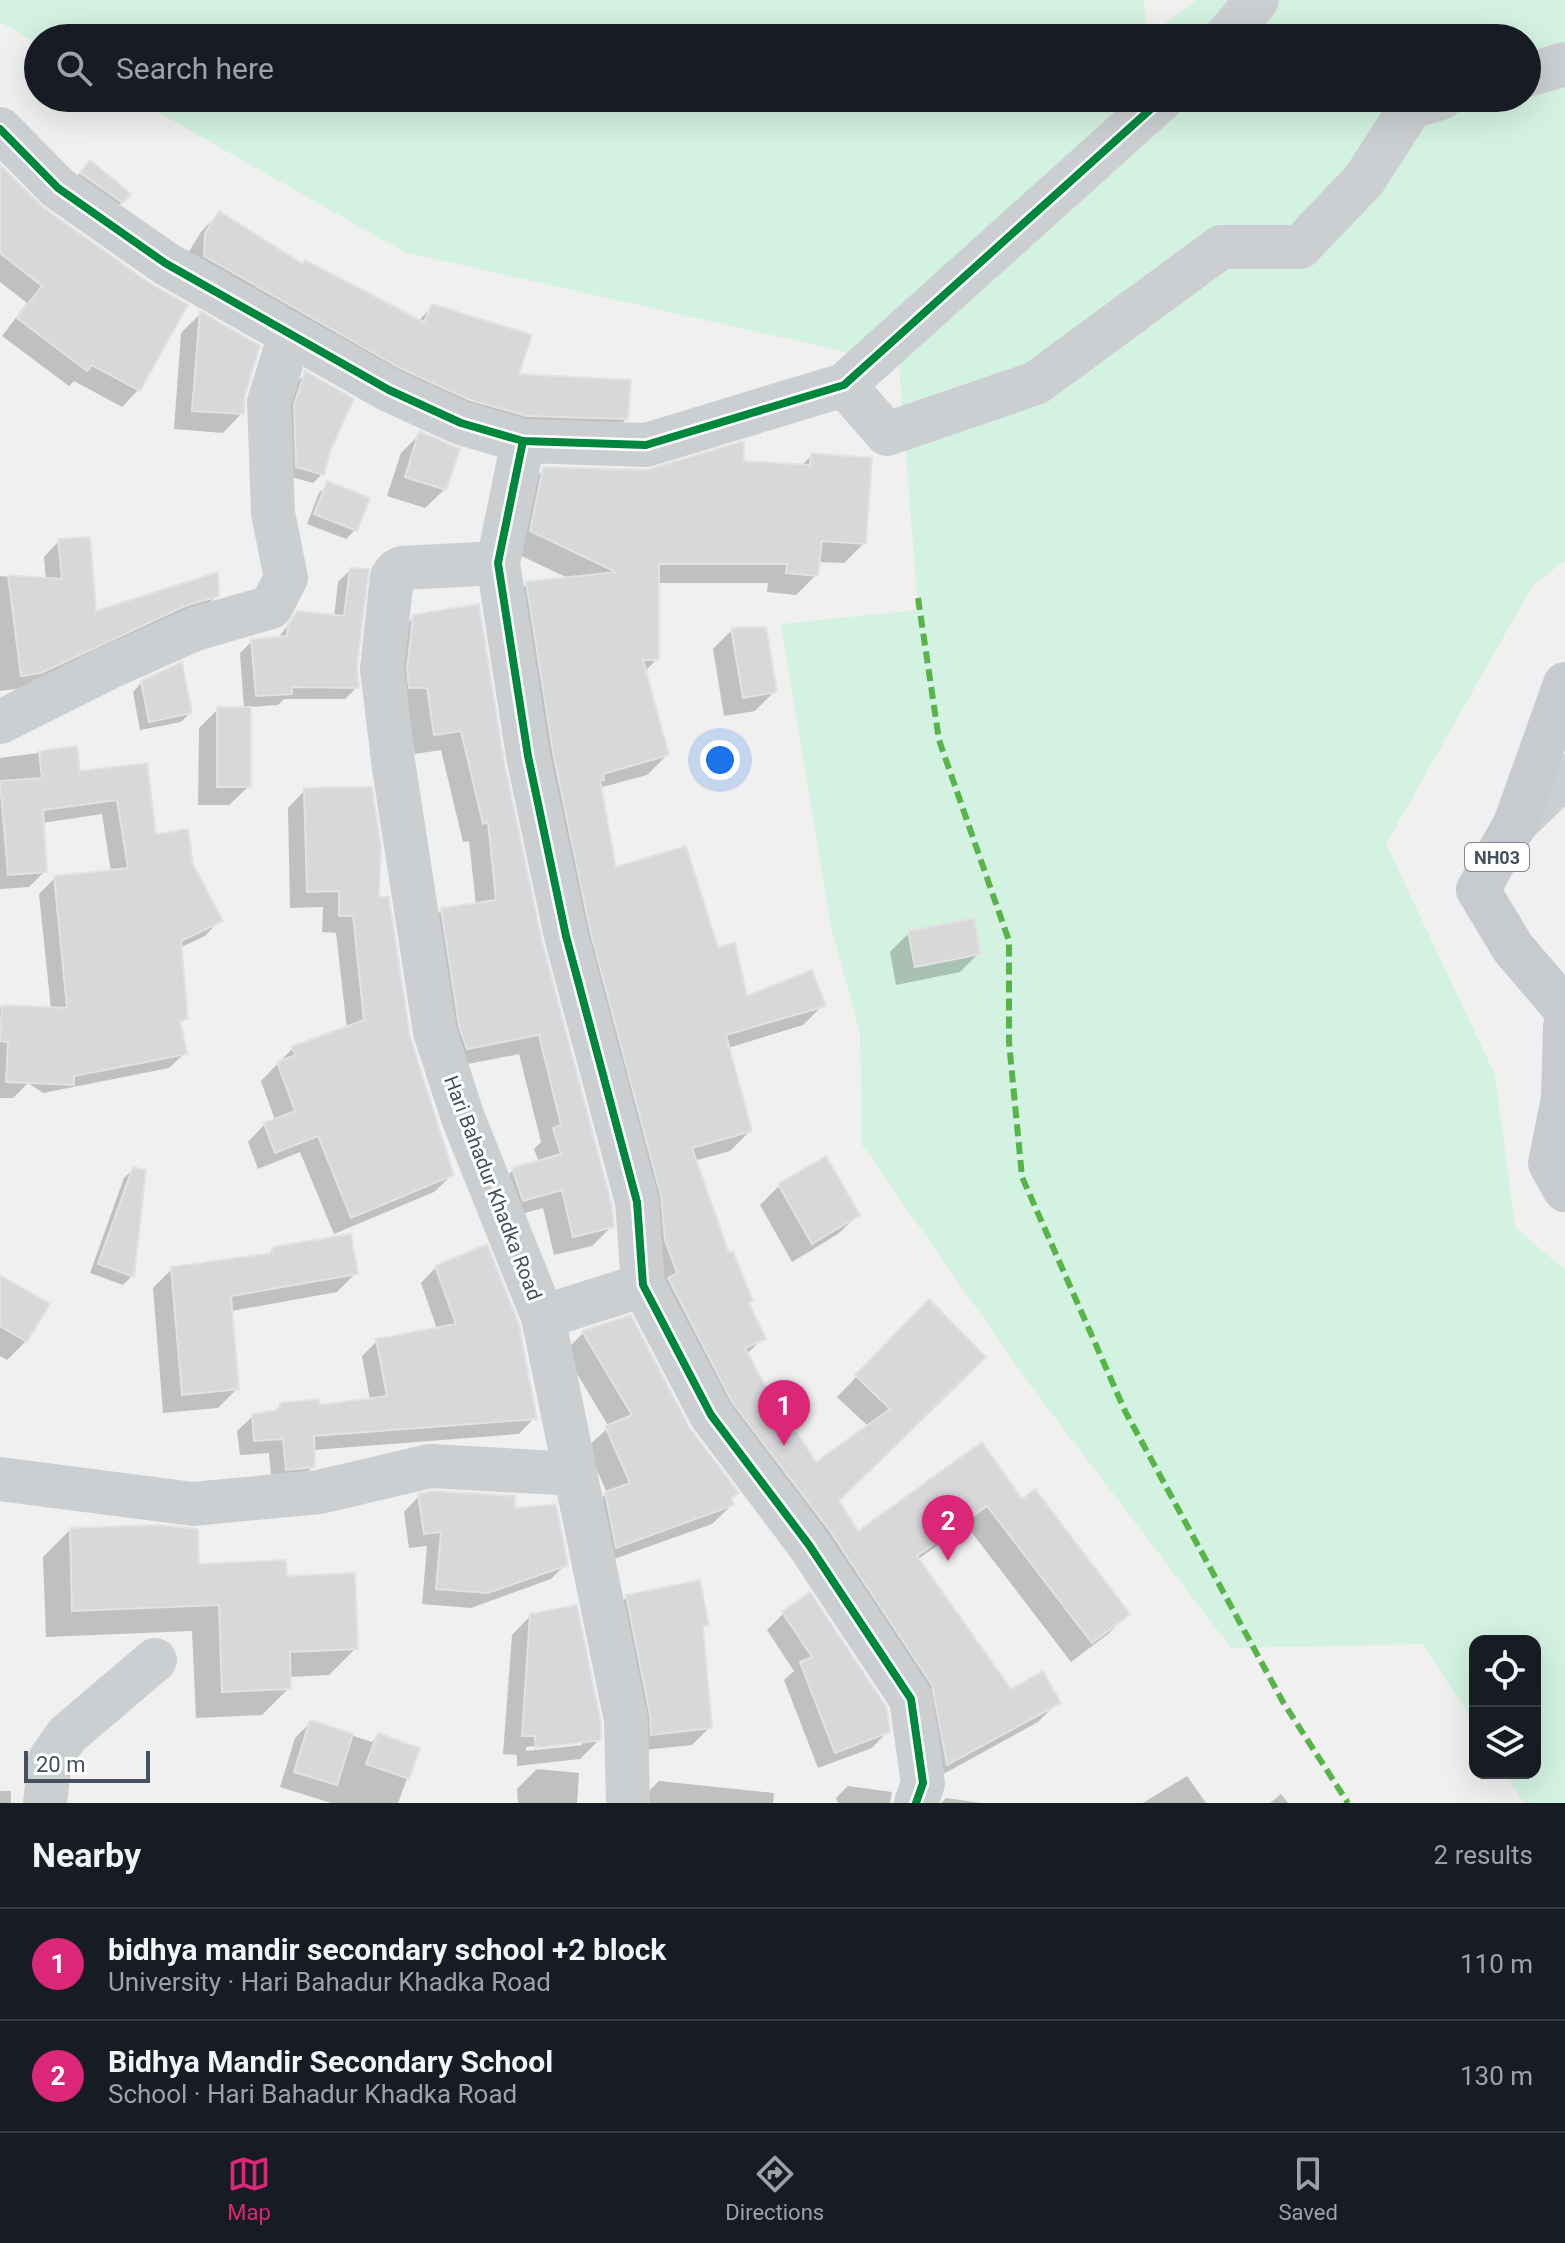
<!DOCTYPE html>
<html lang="en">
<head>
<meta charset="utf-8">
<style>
  body { margin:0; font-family:Roboto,sans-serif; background:#20242c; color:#f1f3f6 }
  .controls { position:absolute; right:24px; bottom:24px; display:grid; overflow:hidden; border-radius:16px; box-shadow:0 8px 32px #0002 }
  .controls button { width:72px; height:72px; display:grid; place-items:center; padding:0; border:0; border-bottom:2px solid #363941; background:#171b24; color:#f1f3f6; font:40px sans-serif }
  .scale { position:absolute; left:24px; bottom:20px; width:126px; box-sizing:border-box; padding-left:8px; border:4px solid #455160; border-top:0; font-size:22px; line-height:28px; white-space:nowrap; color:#455160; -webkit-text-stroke:6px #fff; paint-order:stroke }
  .you { position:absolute; left:720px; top:760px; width:28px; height:28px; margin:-20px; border:6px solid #fff; border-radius:50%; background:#1a73e8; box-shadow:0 0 0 12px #1a73e833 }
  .badge { display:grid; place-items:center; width:52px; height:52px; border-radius:50%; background:#db2777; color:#fff; font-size:26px; font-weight:700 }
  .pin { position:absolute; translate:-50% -66px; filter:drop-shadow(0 2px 4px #0008) }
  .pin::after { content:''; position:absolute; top:42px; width:28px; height:24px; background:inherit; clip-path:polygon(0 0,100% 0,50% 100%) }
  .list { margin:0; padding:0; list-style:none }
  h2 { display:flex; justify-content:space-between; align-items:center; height:104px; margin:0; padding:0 32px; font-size:34px }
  h2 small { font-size:26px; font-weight:400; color:#9ea1a6 }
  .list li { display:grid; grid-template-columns:52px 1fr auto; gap:24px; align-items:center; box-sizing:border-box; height:112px; padding:0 32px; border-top:2px solid #363941 }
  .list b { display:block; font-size:30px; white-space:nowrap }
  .list p { margin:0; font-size:26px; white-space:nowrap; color:#9ea1a6 }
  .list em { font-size:26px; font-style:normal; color:#9ea1a6 }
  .icon { flex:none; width:44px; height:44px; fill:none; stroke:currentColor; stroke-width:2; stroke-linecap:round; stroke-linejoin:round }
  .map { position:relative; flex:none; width:1565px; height:1803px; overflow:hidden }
  .search { position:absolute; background:#171b24; box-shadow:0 8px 32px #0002; left:24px; right:24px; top:24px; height:88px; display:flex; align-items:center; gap:20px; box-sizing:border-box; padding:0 28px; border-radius:44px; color:#9ea1a6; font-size:30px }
  .sheet { height:328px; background:#171b24 }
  nav { display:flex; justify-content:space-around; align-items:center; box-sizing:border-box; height:112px; border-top:2px solid #363941; background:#171b24; font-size:22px; color:#9ea1a6 }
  nav a { display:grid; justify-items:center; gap:4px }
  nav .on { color:#db2777 }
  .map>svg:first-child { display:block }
</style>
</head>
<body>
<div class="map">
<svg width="1565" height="1803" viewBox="0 0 1565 1803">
  <rect width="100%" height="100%" fill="#f1f0f0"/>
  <!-- green -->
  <path fill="#d3f2e1" d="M0 0H1143L1148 36 1196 0H1565V561L1533 585 1386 844 1495 1075 1515 1227 1565 1270V1803H1524L1505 1773H1535V1641H1475V1725L1423 1644 1231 1648 1033 1389 862 1145 860 1033 830 923 781 624 918 610 899 364 404 252 133 98H1527V38H38V44L0 22Z"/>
  <!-- shadow -->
  <g fill="#0003" fill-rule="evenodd">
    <path d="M0 167 42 210 150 285 185 305 138 390 122 407 74 381 69 386 2 336 27 303 0 282Z"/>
    <path d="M81 172 122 202 113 211 72 183Z"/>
    <path d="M219 213 302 266 418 321 433 306 516 376 626 419 608 437 507 434 188 253 201 232Z"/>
    <path d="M200 314 243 394 242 413 223 433 174 429 181 333Z"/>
    <path d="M305 374 329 448 322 474 313 483 288 476 286 416 296 383Z"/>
    <path d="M420 434 445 489 425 508 387 496 401 453Z"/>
    <path d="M812 455 864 543 844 563 817 562 816 575 796 595 767 592 768 583H657V659L644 672 667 755 647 775 599 788 614 870 716 950 746 999 823 1005 803 1025 728 1048 750 1131 730 1151 694 1161 748 1304 763 1338 746 1355 781 1420 815 1465 869 1427 837 1397 929 1302 983 1357 837 1501 857 1534 982 1445 1022 1502 1128 1614 1108 1634 1071 1662 966 1525 917 1560 1010 1691 1058 1702 1038 1722 927 1783 912 1706 649 1300 507 604 527 584 570 579 511 551 524 489 544 469 646 472 742 463 801 466Z"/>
    <path d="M328 484 355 530 346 539 307 524 319 493Z"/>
    <path d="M59 541 94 613 217 595 201 611 24 688 0 691V576L46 580 44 557Z"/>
    <path d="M350 570 357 687 345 699H284L278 705 249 707V786L229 805H198L199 728 218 709H244L240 653 252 641 277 639 298 613 334 617 338 582Z"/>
    <path d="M414 617 502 761 540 942 612 1226 592 1246 554 1255 543 1208 504 1219 493 1190 513 1170 539 1162 534 1149 541 1142 519 1054 447 1068 422 930 442 910 476 905 469 841 463 842 441 750 415 754 394 637Z"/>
    <path d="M732 630 774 692 755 711 724 716 713 649Z"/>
    <path d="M142 682 190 713 181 722 140 730 133 692Z"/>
    <path d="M75 748 79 774 145 766 155 837 191 865 220 920 205 936 179 948 186 1018 179 1025 185 1053 169 1068 43 1093 28 1083 13 1098H0V1007L51 1009 39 894 55 878 111 872 102 814 42 823 45 871 29 887 0 889V758Z"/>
    <path d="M305 790 377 899 408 1037 452 1175 434 1192 334 1234 300 1152 258 1169 248 1142 265 1124 275 1120 261 1081 292 1049 347 1029 336 933 322 932 323 907 290 908 288 808Z"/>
    <path d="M909 933 979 953 960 972 896 985 890 952Z"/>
    <path d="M825 1158 858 1215 838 1234 792 1262 760 1205 779 1186Z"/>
    <path d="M133 1169 132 1276 123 1285 90 1273 124 1178Z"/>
    <path d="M273 1249 356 1273 337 1292 231 1311 237 1389 218 1408 163 1413 153 1288 172 1269 267 1256Z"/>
    <path d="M436 1267 534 1418 519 1434 313 1450V1466L298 1482 272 1484 269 1453 240 1455 237 1431 253 1416 273 1413 281 1405 318 1407 370 1400 362 1356 377 1341 437 1329 421 1283Z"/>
    <path d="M0 1277 26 1341 7 1360 0 1356Z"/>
    <path d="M583 1333 687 1428 736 1493 730 1499 732 1505 712 1524 597 1565 586 1513 607 1493 587 1447 609 1427 564 1352Z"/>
    <path d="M419 1496 513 1511 566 1564 551 1579 471 1608 422 1604 427 1546 409 1548 404 1512Z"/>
    <path d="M70 1530 197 1566 285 1578 356 1648 329 1675 289 1677V1688L262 1715 196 1718 192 1631 46 1637 43 1557Z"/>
    <path d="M627 1597 707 1624 701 1630 710 1727 692 1745 634 1751 609 1614Z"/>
    <path d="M783 1614 888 1731 872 1748 818 1768 784 1680 794 1671 767 1630Z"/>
    <path d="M531 1615 599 1740 580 1759 517 1766V1755L503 1754 512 1635ZM582 1741V1745L526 1751V1747Z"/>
    <path d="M311 1722 372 1742 378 1735 418 1749 398 1803H331L280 1787 295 1738Z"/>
    <path d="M537 1769 579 1773 577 1803H518L517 1789Z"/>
    <path d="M1187 1776 1206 1803H1143Z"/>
    <path d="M659 1781 774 1793 773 1803H637Z"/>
    <path d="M848 1786 892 1792 890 1803H838L836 1798Z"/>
    <rect x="0" y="1791" width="11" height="12"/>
    <path d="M1281 1794 1288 1803H1270Z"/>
    <path d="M946 1798 981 1803H941Z"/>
  </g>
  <!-- building -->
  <g fill="#d8d8db" stroke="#e2e2e3" stroke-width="2">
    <path d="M90 160 131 194 123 203 80 173Z"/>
    <path d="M0 165 44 208 151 284 188 305 140 391 92 365 87 371 17 318 42 286 0 253Z"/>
    <path d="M219 211 303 264 305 260 424 322 432 304 532 335 519 374 631 380 628 419 527 416 470 400 400 368 204 256 205 233Z"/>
    <path d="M200 311 260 346 245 395 244 414 192 411Z"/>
    <path d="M305 371 354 399 331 449 324 475 296 467 294 405Z"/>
    <path d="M419 431 460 449 446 490 405 477Z"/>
    <path d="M741 442H744V461L810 465 811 453 872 458 866 544 822 541 818 576 786 573 787 564H659V660H643L669 755 603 774 604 780 600 781 616 867 686 846 718 947 735 943 747 996 812 970 826 1006 726 1035 752 1131 692 1148 729 1253 733 1251 753 1301 749 1303 766 1339 745 1348 782 1417 786 1415 816 1462 890 1409 855 1375 929 1299 986 1357 839 1501 858 1531 982 1442 1022 1499 1035 1489 1130 1614 1092 1643 987 1506 917 1556 1011 1689 1043 1671 1061 1703 947 1765 932 1685 830 1531 732 1402 668 1278 677 1273 665 1240 661 1196 590 930 553 752 526 582 616 572 530 531 543 467 646 470Z"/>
    <path d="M327 481 370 498 357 531 314 514Z"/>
    <path d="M90 537 96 611 218 572 219 596 185 606 41 673 21 676 8 575 62 579 58 539Z"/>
    <path d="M350 568 369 569 357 666 359 688 292 687V694L256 696 251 639 287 636 288 625 297 611 344 616Z"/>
    <path d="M479 604 504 761 542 941 612 1206 614 1227 573 1237 562 1190 523 1201 512 1168 561 1154 553 1128 561 1125 539 1035 467 1049 459 1026 441 908 496 900 488 822 483 824 461 731 434 735 427 688H409L407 669 413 615Z"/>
    <path d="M766 627 777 692 743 698 731 628Z"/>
    <path d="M182 662 192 713 149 722 141 681Z"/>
    <rect x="217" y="707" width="34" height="80"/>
    <path d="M77 746 80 771 147 763 156 834 188 829 193 864 223 921 181 941 188 1019 180 1020 187 1054 74 1076V1085L6 1082 8 1042 0 1041 2 1005 67 1008 54 876 128 868 117 800 43 810 47 872 8 875 0 781 42 778 39 751Z"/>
    <path d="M372 787 381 846 379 897H389L410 1036 454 1175 351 1218 318 1136 275 1153 264 1123 295 1111 277 1062 296 1055 291 1047 364 1020 353 916H339V891L307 892 304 788Z"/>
    <path d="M974 918 981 954 915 967 908 931Z"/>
    <path d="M826 1156 860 1215 812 1244 778 1184Z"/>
    <path d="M133 1167 146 1170 134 1277 98 1264Z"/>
    <path d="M351 1234 358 1274 231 1296 239 1389 182 1395 171 1267 273 1253 272 1247Z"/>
    <path d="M487 1244 519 1324 537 1419 314 1436 315 1467 286 1470 283 1439 254 1441 252 1414 280 1410V1403L319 1399 320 1405 387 1396 376 1339 456 1324 435 1266Z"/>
    <path d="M0 1275 50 1304 27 1342 0 1326Z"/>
    <path d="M631 1315 689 1427 739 1493 731 1498 734 1505 616 1548 605 1492 630 1483 605 1426 632 1415 582 1331Z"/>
    <path d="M432 1491 515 1496V1508L556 1504 568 1565 488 1593 436 1589 441 1532 424 1534 418 1494Z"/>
    <path d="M158 1525 198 1529 199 1564 286 1560 287 1576 355 1573 358 1649 290 1652 291 1689 222 1692 219 1605 72 1611 70 1528Z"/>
    <path d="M700 1580 709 1625 703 1626 712 1728 651 1735 650 1715 626 1595Z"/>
    <path d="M810 1592 887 1708 890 1732 835 1753 800 1662 812 1657 782 1612Z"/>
    <path d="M577 1605 601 1723V1740L536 1748 535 1736H522L530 1614Z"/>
    <path d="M310 1720 353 1734 337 1785 294 1772Z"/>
    <path d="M378 1733 420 1748 409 1779 366 1764Z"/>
  </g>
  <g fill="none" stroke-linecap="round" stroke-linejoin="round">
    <!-- minor -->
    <g stroke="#cccfd1" stroke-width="44">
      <path d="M1225 38 1257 0"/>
      <path d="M1527 75 1565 64"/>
      <path d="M0 129 58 188 165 263 389 390 461 423 523 441 646 445 844 385 1163 98"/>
      <path d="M844 385 887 434 1036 383 1221 247H1300L1364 180 1411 107 1441 98"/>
      <path d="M523 441 498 563 528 756 566 936 637 1202 643 1285 711 1415 809 1545 911 1699 923 1783 916 1803"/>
      <path d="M498 563 402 568 396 571 392 577 382 669 394 768 435 1032 463 1118 543 1317 626 1720 628 1803"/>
      <path d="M0 722 108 668 195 629 271 607 286 578 273 513 269 402 290 335"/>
      <path d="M1515 824 1565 776"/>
      <path d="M543 1317 643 1285"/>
      <path d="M0 1479 193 1504 319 1492 430 1466 576 1474"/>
      <path d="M45 1803 50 1759 67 1735 155 1660"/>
    </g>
    <!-- major -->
    <g stroke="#c7cbd0" stroke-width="44">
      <path d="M1565 684 1515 824 1478 890 1513 948 1565 1009"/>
      <path d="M1565 1027 1563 1098 1550 1163 1565 1190"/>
    </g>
    <!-- quiet -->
    <path stroke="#57b448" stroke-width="6" stroke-dasharray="12 6" stroke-linecap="butt" d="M918 598 939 740 1009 941V1042L1022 1177 1125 1411 1283 1702 1348 1803"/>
    <defs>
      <g id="cycleway">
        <path d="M0 129 58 188 165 263 389 390 461 423 523 441 646 445 844 385 1163 98"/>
        <path d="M523 441 498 563 528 756 566 936 637 1202 643 1285 711 1415 809 1545 911 1699 923 1783 916 1803"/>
      </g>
    </defs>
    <!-- cycleway casing -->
    <use href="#cycleway" stroke="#fff" stroke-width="13"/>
    <!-- cycleway -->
    <use href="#cycleway" stroke="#00873e" stroke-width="8"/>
  </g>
  <g text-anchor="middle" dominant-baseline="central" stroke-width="6" stroke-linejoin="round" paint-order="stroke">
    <!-- shield labels -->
    <rect fill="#fff" stroke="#7d8590" stroke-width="2" x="1465" y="843" width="64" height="28" rx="6"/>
    <g font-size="18" font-weight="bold" fill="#455160">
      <text x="1497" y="857">NH03</text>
    </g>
    <!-- street labels -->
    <g font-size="20" fill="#455160" stroke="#fff">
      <text transform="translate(493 1188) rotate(69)">Hari Bahadur Khadka Road</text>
    </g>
  </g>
</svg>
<div class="controls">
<button><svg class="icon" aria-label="locate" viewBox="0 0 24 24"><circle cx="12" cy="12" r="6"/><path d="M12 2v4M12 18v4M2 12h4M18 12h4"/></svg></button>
<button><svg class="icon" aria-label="layers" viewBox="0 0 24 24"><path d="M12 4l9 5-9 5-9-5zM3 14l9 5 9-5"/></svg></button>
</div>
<div class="scale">20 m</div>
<div class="you"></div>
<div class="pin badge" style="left:784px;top:1446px">1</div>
<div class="pin badge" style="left:948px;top:1561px">2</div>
<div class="search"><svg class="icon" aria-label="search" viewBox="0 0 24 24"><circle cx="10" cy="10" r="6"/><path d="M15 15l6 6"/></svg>Search here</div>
</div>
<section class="sheet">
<h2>Nearby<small>2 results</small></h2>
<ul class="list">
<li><span class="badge">1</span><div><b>bidhya mandir secondary school +2 block</b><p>University · Hari Bahadur Khadka Road</p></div><em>110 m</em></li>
<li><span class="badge">2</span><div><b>Bidhya Mandir Secondary School</b><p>School · Hari Bahadur Khadka Road</p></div><em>130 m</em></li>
</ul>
</section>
<nav>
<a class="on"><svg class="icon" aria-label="map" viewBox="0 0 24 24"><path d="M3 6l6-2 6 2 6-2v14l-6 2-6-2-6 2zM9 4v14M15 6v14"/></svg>Map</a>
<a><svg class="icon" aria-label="directions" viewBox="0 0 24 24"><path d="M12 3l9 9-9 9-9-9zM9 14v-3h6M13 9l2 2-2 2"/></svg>Directions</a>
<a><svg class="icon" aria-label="saved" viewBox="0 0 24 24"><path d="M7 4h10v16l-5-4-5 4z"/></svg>Saved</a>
</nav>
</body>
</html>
